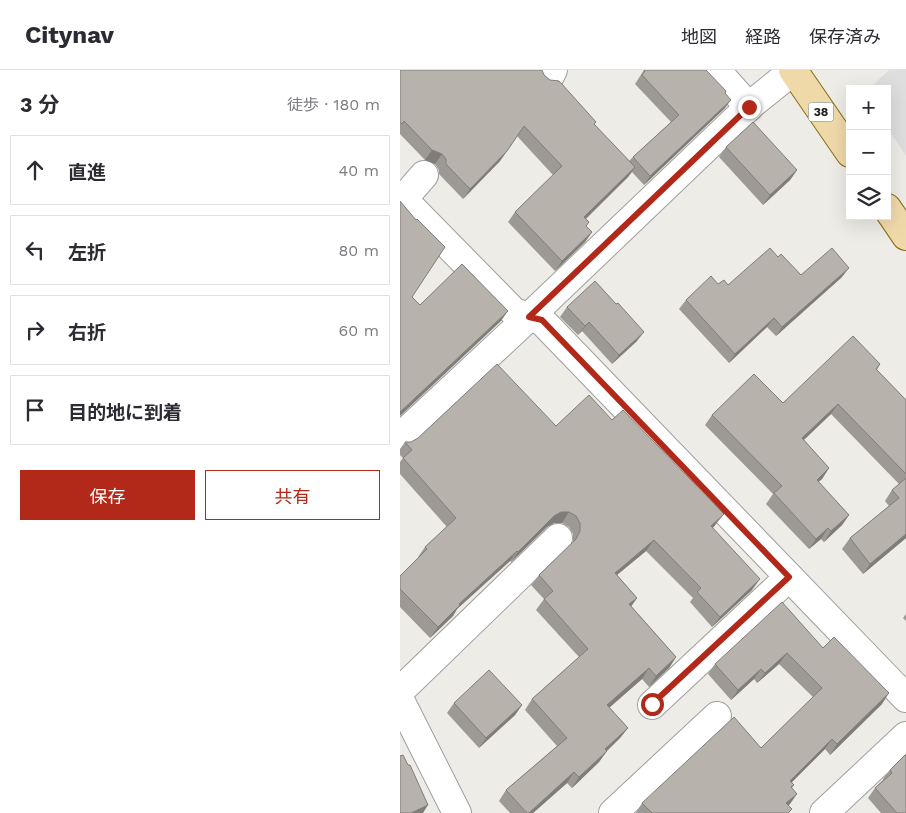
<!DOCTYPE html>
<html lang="ja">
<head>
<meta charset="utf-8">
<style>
  body { margin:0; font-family:"Work Sans","Noto Sans JP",sans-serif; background:#f7f7f7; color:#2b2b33 }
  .controls { position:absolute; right:15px; top:15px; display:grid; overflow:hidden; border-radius:0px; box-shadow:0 5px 20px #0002 }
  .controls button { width:45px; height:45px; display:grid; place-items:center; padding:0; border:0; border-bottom:1px solid #e1e1e2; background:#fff; color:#2b2b33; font:25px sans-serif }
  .stop { position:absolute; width:15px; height:15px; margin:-11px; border:4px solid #b32919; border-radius:50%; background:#fff }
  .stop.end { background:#b32919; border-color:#fff; box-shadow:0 1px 5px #0008 }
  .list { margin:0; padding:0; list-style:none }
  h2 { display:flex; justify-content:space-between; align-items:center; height:65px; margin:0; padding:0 20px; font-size:21px }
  h2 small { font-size:16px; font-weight:400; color:#7c7c81 }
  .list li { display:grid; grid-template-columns:32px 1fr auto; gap:15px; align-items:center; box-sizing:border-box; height:70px; margin:0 10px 10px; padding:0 10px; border:1px solid #e1e1e2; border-radius:0px }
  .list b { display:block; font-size:19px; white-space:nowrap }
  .list em { font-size:16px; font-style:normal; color:#7c7c81 }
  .actions { display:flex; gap:10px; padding:15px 20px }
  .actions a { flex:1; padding:11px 0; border:1px solid #b32919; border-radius:0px; text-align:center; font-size:18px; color:#b32919 }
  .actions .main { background:#b32919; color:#fff }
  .icon { flex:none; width:28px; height:28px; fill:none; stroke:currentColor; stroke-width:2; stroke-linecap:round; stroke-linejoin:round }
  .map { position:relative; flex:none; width:506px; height:743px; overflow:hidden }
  header { display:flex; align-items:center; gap:30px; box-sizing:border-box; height:70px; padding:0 25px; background:#fff; border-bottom:1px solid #e1e1e2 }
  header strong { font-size:24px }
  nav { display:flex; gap:28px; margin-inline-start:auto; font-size:18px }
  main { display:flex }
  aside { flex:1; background:#fff }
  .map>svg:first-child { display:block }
</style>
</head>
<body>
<header>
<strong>Citynav</strong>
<nav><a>地図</a><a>経路</a><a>保存済み</a></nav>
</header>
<main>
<aside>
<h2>3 分<small>徒歩 · 180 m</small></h2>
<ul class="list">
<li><svg class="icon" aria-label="ahead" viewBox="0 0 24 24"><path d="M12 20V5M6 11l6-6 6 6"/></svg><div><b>直進</b></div><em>40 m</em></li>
<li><svg class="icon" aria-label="left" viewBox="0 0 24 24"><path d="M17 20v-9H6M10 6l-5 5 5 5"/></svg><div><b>左折</b></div><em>80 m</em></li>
<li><svg class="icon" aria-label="right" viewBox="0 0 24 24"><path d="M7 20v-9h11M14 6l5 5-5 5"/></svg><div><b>右折</b></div><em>60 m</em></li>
<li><svg class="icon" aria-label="arrive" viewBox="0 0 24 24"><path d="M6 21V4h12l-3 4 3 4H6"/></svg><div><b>目的地に到着</b></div></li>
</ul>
<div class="actions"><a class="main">保存</a><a>共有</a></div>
</aside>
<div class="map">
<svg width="506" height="743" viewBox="0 0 506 743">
  <rect width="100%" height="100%" fill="#eeece6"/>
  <!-- parking -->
  <path fill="#dedede" d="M489 0H506V86L487 57V19H469Z"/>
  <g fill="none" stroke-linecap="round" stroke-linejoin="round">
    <defs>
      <g id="minor">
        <path d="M316 0 349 37"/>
        <path d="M150 6 153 0"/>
        <path d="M0 126 114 242 142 251 506 628"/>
        <path d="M3 129 24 105"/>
        <path d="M0 367 129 247 353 33 394 0"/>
        <path d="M0 621 158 468"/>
        <path d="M252 635 389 507"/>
        <path d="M213 743 317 646"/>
        <path d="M424 743 506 666"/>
      </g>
      <path id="tertiary" d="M0 630 57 743"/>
      <g id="primary">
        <path d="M393 0 450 83"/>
        <path d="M487 138 506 166"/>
      </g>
    </defs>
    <!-- minor casing -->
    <use href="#minor" stroke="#9f9f9f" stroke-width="30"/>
    <!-- tertiary casing -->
    <use href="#tertiary" stroke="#9f9f9f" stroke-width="30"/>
    <!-- primary casing -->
    <use href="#primary" stroke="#866c13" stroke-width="30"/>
    <!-- minor -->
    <use href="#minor" stroke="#fff" stroke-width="28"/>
    <!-- tertiary -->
    <use href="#tertiary" stroke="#fff" stroke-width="28"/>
    <!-- primary -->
    <use href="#primary" stroke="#f0d9a9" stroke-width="28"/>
  </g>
  <!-- wall -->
  <g fill="#9d9994">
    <path d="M0 0 144 5 196 52 194 55 229 91 233 87 271 52 235 14 244 0 326 21 325 23V38L244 115 232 102 228 107 186 149V156L192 162 185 172 155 201 108 152 115 142 153 105 117 66 100 91 63 129 39 104V100L35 94 25 90 0 64Z"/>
    <path d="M326 77 397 100 390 110 363 135 319 87Z"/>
    <path d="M378 187 401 205 442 207 376 266 367 257 329 293 279 239 286 230 318 214 328 215Z"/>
    <path d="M167 237 237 271 212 294 182 261 178 265 160 247Z"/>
    <path d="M480 294 477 300 506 330V468L463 504 442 479 450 468 489 436 485 431 492 420 499 414 431 344 404 370 429 398 422 409 418 412 449 445 442 455 424 472 421 469 409 479 366 434 373 424 305 355 312 345 383 333Z"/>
    <path d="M212 350 316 454 313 458 352 520 312 557 290 532 293 528 246 481 217 505 237 528 231 536 276 587 269 598 249 617 242 609 209 637 228 658 220 668 207 681 199 692 172 718 167 713 133 743H110L99 731 106 720 157 676 125 640 132 629 179 587 136 540 144 529 131 515 139 505 173 472V464L169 457 162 453H154L147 457 111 492 110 491 57 539 53 546 30 568 0 537V506L18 488V487L25 477 47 457 0 404V392L3 388 0 385V379L5 372H11Z"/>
    <path d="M506 544V551L503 548Z"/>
    <path d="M423 578 482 634 430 685 425 679 392 712 394 715 392 718 390 734 388 735 389 743H236L242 733 361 678 413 627 379 594 357 613 354 609 331 630 308 604 315 594Z"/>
    <path d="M54 633 122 635 115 645 79 678 47 643Z"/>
    <path d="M506 684V743H481L468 728 475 718 483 710V709L490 700Z"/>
  </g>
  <!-- shaded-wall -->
  <g fill="#807d78">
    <path d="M331 30 325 38 244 115 250 106Z"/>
    <path d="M32 80 42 84 35 94 25 90Z"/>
    <path d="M107 81 100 91 63 129 70 119Z"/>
    <path d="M235 97 228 107 177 157 184 147Z"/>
    <path d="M397 100 390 110 363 135 370 125Z"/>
    <path d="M192 162 185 172 155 201 162 191Z"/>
    <path d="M449 198 442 207 376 266 382 257Z"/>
    <path d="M108 241 101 251 0 346V342Z"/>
    <path d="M374 248 367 257 329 293 335 284Z"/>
    <path d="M189 252 182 261 178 265 185 256Z"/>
    <path d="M244 262 237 271 212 294 219 285Z"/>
    <path d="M438 334 431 344 395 378 402 368Z"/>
    <path d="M429 398 422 409 409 420 417 410Z"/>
    <path d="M161 442H169L162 453H154L147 457 111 492 118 482 154 446Z"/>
    <path d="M324 444 316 454 304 467 311 456Z"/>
    <path d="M449 445 442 455 424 472 431 461Z"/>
    <path d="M428 458 421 469 409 479 416 469Z"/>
    <path d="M506 464V468L463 504 470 494Z"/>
    <path d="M254 470 246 481 207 513 215 503Z"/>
    <path d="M117 481 110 491 57 539 53 546 30 568 38 557 59 534Z"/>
    <path d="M360 509 352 520 312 557 320 547Z"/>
    <path d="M237 528 230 538 229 534Z"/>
    <path d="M387 583 379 594 357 613 365 603Z"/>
    <path d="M276 587 269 598 249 617 256 606Z"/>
    <path d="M249 598 242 609 200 646 207 635Z"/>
    <path d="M361 599 354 609 331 630 338 620Z"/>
    <path d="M489 623 482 634 430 685 437 674Z"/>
    <path d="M122 635 115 645 79 678 86 668Z"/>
    <path d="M228 658 220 668 197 690 205 679Z"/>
    <path d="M432 669 425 679 383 721 390 711Z"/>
    <path d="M207 681 199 692 172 718 179 707Z"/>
    <path d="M174 702 167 713 133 743H129Z"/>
    <path d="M397 724 390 734 379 743 386 733Z"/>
    <path d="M28 735 23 743H11Z"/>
  </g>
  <!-- building -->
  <g fill="#b7b2ac" stroke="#807d78">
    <path d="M0 0H142L144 5 150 10 159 11 161 13 196 52 194 54 235 97 184 147 189 152 186 156 192 162 162 191 115 142 162 96 124 56 107 81 70 119 46 94V89L42 84 32 80 4 51 2 54 0 52Z"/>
    <path d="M244 0H306L326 21 325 23 331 30 250 106 233 87 279 45 242 5 245 1Z"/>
    <path d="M353 52 397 100 370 125 326 77Z"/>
    <path d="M0 131 16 150 17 149 45 177 12 227 20 235 62 194 108 241 0 342Z"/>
    <path d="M370 178 378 187 381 184 401 205 432 178 449 198 382 257 374 248 335 284 286 230 311 206 318 214 324 210 328 215Z"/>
    <path d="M195 211 216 234 218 233 244 262 219 285 189 252 185 256 167 237Z"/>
    <path d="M453 266 480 294 476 299 506 330V404L438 334 402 368 429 398 417 410 449 445 431 461 428 458 416 469 374 423 382 416 312 345 354 304 383 333Z"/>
    <path d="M97 294 156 356 189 325 212 350 223 340 324 444 311 456 360 509 320 547 297 522 301 518 254 470 215 503 237 528 229 534 276 587 256 606 249 598 207 635 228 658 205 679 207 681 179 707 174 702 129 743H127L106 720 167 668 132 629 188 579 144 529 153 521 139 505 176 469 180 461V453L176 446 169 442H161L154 446 118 482 117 481 59 534 60 535 38 557 0 519V506L27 479 25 477 56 448 3 388 12 380 5 372H11L18 368Z"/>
    <path d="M506 408V464L470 494 450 468 499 428 492 420Z"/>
    <path d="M382 532 423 578 434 567 489 623 437 674 432 669 390 711 394 715 391 717 397 724 386 733 392 739 388 743H252L242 733 334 647 361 678 422 618 387 583 365 603 361 599 338 620 315 594Z"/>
    <path d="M89 600 122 635 86 668 54 633Z"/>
    <path d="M506 684V743H497L475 718 492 703 490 700Z"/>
    <path d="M3 685 8 695H10L28 735 11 743H0V686Z"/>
  </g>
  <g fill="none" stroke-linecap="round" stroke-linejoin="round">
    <!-- route -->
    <path stroke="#b32919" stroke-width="6" d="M252 634 389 507 142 250 129 247 349 37"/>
  </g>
  <g text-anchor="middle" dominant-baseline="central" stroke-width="4.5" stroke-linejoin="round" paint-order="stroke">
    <!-- shield labels -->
    <rect fill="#fff" stroke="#626262" stroke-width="1" x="408.5" y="32.5" width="25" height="19" rx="4"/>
    <g font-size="12" font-weight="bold" fill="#1e1e1e">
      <text x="421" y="42">38</text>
    </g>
  </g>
</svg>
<div class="controls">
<button>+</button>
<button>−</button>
<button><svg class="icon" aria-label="layers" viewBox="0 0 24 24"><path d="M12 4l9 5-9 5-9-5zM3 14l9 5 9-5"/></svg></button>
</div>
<div class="stop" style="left:252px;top:634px"></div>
<div class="stop end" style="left:349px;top:37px"></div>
</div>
</main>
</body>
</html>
